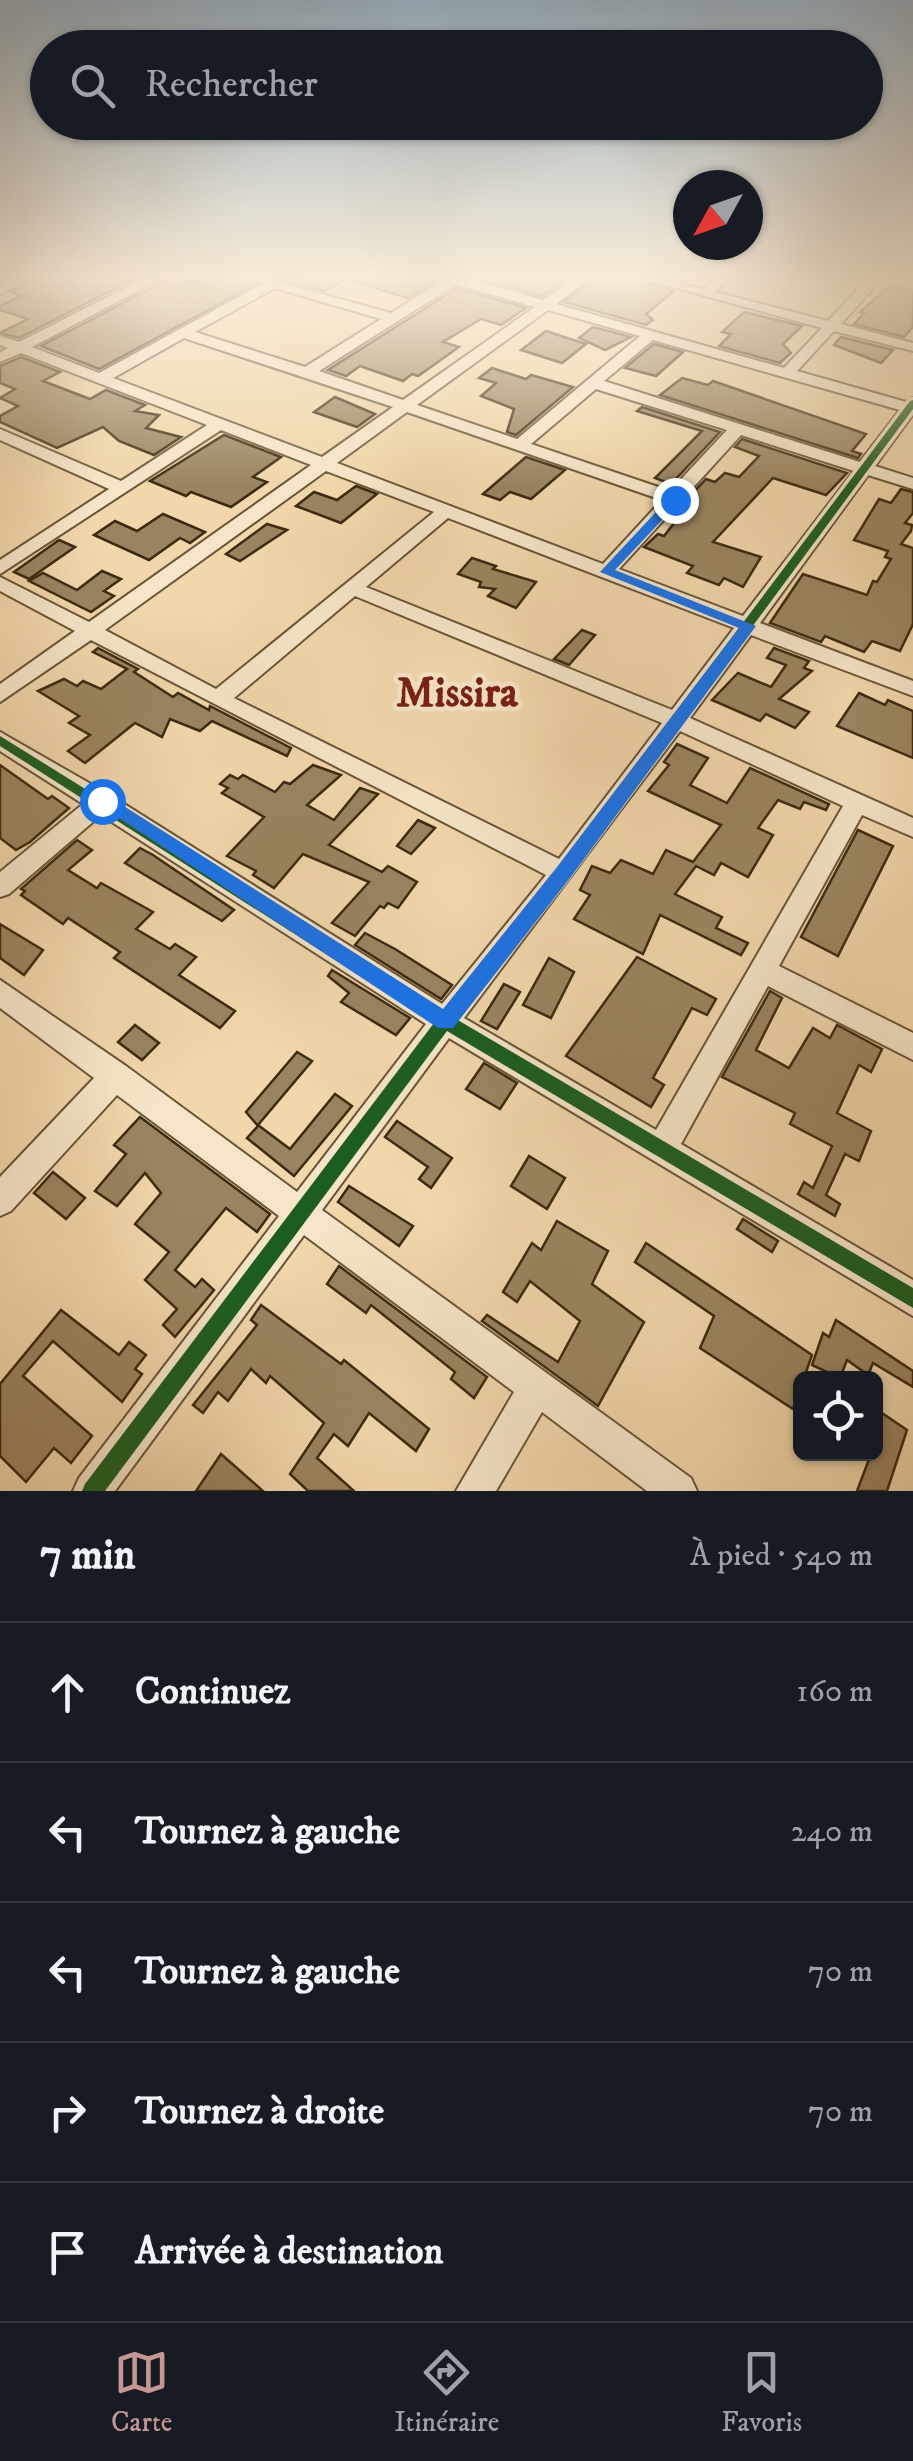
<!DOCTYPE html>
<html lang="fr">
<head>
<meta charset="utf-8">
<style>
  body { margin:0; font-family:"IM FELL DW Pica",serif; background:#242831; color:#f1f3f6 }
  .controls { position:absolute; right:30px; bottom:30px; display:grid; overflow:hidden; border-radius:15px; box-shadow:0 2px 8px #0004 }
  .controls button { width:90px; height:90px; display:grid; place-items:center; padding:0; border:0; border-bottom:2px solid #363941; background:#171b24; color:#f1f3f6; font:50px sans-serif }
  .compass { position:absolute; left:673px; top:170px; width:90px; height:90px; border-radius:50%; background:#171b24; box-shadow:0 2px 8px #0004; rotate:230deg }
  .stop { position:absolute; width:30px; height:30px; margin:-22px; border:8px solid #1a73e8; border-radius:50%; background:#fff }
  .stop.end { background:#1a73e8; border-color:#fff; box-shadow:0 2px 10px #0008 }
  .list { margin:0; padding:0; list-style:none }
  h2 { display:flex; justify-content:space-between; align-items:center; height:130px; margin:0; padding:0 40px; font-size:42px }
  h2 small { font-size:32px; font-weight:400; color:#9ea1a6 }
  .list li { display:grid; grid-template-columns:65px 1fr auto; gap:30px; align-items:center; box-sizing:border-box; height:140px; padding:0 40px; border-top:2px solid #363941 }
  .list b { display:block; font-size:38px; white-space:nowrap }
  .list em { font-size:32px; font-style:normal; color:#9ea1a6 }
  .icon { flex:none; width:55px; height:55px; fill:none; stroke:currentColor; stroke-width:2; stroke-linecap:round; stroke-linejoin:round }
  .map { position:relative; flex:none; width:913px; height:1491px; overflow:hidden }
  .search { position:absolute; background:#171b24; box-shadow:0 2px 8px #0004; left:30px; right:30px; top:30px; height:110px; display:flex; align-items:center; gap:25px; box-sizing:border-box; padding:0 35px; border-radius:55px; color:#9ea1a6; font-size:38px }
  .sheet { height:830px; background:#171b24 }
  nav { display:flex; justify-content:space-around; align-items:center; box-sizing:border-box; height:140px; border-top:2px solid #363941; background:#171b24; font-size:28px; color:#9ea1a6 }
  nav a { display:grid; justify-items:center; gap:5px }
  nav .on { color:#c59692 }
  .map>svg:first-child { display:block }
</style>
</head>
<body>
<div class="map">
<svg width="913" height="1491" viewBox="0 0 913 1491">
  <rect width="100%" height="100%" fill="#f1d7aa"/>
  <filter id="stains"><feTurbulence type="fractalNoise" baseFrequency=".002" numOctaves="4"/><feColorMatrix values="0 0 0 0 .2 0 0 0 0 .09 0 0 0 0 .02 0 0 0 .5 -.17"/></filter>
  <radialGradient id="worn" r=".72"><stop offset=".6" stop-color="#630" stop-opacity="0"/><stop offset="1" stop-color="#630" stop-opacity=".3"/></radialGradient>
  <!-- building -->
  <g fill="#9a8460" stroke="#3c2a0f" stroke-width="2.5">
    <path d="M39 277H138L19 338 0 333 28 319 0 310V306L21 296 12 292Z"/>
    <path d="M223 277H254L256 284 99 369 41 346 163 282 177 286 191 279 208 285Z"/>
    <path d="M274 277H349L325 291Z"/>
    <path d="M352 277H416L436 281 408 298 351 281Z"/>
    <path d="M476 277H569L542 296Z"/>
    <path d="M595 277H632L674 291 646 314 653 320 646 325 564 302Z"/>
    <path d="M888 287 913 292V327L904 337 854 324 864 313 860 312Z"/>
    <path d="M457 288 526 308 501 325 481 319 443 342 459 347 418 376 412 374 403 381 360 366 346 376 328 370Z"/>
    <path d="M744 312 802 326 783 344 791 353 780 363 719 346 731 334 722 332Z"/>
    <path d="M593 327 631 337 605 350 579 338Z"/>
    <path d="M546 331 586 344 562 363 521 350Z"/>
    <path d="M841 337 893 350 881 363 834 345Z"/>
    <path d="M654 344 683 352 656 376 625 368Z"/>
    <path d="M21 357 60 372 43 381 90 399 106 390 145 405 135 411 159 415 146 428 181 437 154 455 119 441 103 427 57 448 0 422V416L18 406 0 398 15 389 0 383V366Z"/>
    <path d="M492 368 526 379 531 375 573 387 516 435 507 432 514 409 481 396 496 383 479 378Z"/>
    <path d="M682 378 708 385 713 381 866 434 852 451 861 454 858 458 660 395Z"/>
    <path d="M335 397 375 414 357 427 314 412Z"/>
    <path d="M642 407 720 432 671 484 655 478 702 431 637 411Z"/>
    <path d="M224 435 281 457 253 477 267 482 231 507 191 492 186 496 150 481Z"/>
    <path d="M742 439 847 473 826 495 773 478 713 542 761 557 743 587 724 578 719 585 687 573 693 566 644 547 658 534 664 536 685 509 680 507 706 479 715 482 725 473 739 477 759 456 735 447Z"/>
    <path d="M526 457 565 470 531 499 510 492 500 500 483 494Z"/>
    <path d="M356 486 377 494 341 523 296 506 314 492 337 500Z"/>
    <path d="M901 489 913 492V513L905 523 912 525 911 531 901 544 913 548V624L900 651 872 641 864 652 825 636 821 642 770 623 803 574 867 595 873 581 877 582 891 559 885 557 888 551 854 540 879 499 891 503Z"/>
    <path d="M163 514 205 532 190 543 180 538 149 560 94 535 115 521 137 531Z"/>
    <path d="M267 524 287 530 240 561 226 554Z"/>
    <path d="M59 540 75 547 29 579 14 572Z"/>
    <path d="M472 558 496 566 493 569 536 582 516 608 488 596 495 589 479 587 481 582 458 574Z"/>
    <path d="M102 571 121 579 104 591 114 596 91 612 29 581 43 573 77 590Z"/>
    <path d="M582 630 595 635 569 665 554 659Z"/>
    <path d="M98 648 138 669 134 672 173 697 178 693 209 710 210 706 291 748 287 756 212 721 200 731 170 719 162 737 135 723 85 763 68 751 90 735 69 723 79 716 38 691 64 679 77 686 83 681 101 689 127 669 93 652Z"/>
    <path d="M774 648 809 661 804 668 812 671 779 699 809 712 795 728 766 714 760 721 712 700 738 673 771 687 786 665 767 658Z"/>
    <path d="M859 693 885 705 888 700 913 711V758L837 726Z"/>
    <path d="M677 744 708 758 690 785 727 803 750 768 829 804 826 810 804 802 800 809 778 800 758 828 773 835 748 877 721 863 714 875 696 866 675 894 722 917 716 928 748 943 741 955 660 915 643 954 574 919 590 895 580 890 592 866 610 873 621 860 653 874 666 850 693 862 721 825 648 791 669 765 664 762Z"/>
    <path d="M0 765 48 799 52 796 69 808 30 842 16 850 0 838Z"/>
    <path d="M313 765 341 775 307 805 334 820 360 788 378 794 329 845 382 872 388 866 417 882 398 908 388 903 384 908 380 906 355 936 332 923 369 882 303 854 274 888 253 875 256 871 227 856 264 817 222 793 228 788 220 784 230 775 238 779 243 775 275 792 284 782 290 784Z"/>
    <path d="M418 820 435 828 411 854 397 846Z"/>
    <path d="M858 830 893 846 838 956 801 937Z"/>
    <path d="M77 840 92 850 68 870 97 888 101 883 153 912 136 929 170 949 175 944 196 957 179 975 235 1011 220 1028 114 958 120 952 68 918 63 924 21 895 25 891 21 889Z"/>
    <path d="M140 848 153 855 234 910 222 921 125 863Z"/>
    <path d="M0 924 43 950 24 975 0 958Z"/>
    <path d="M365 933 395 949 452 985 441 999 355 945Z"/>
    <path d="M637 957 716 999 707 1015 692 1008 653 1078 664 1085 651 1107 566 1056Z"/>
    <path d="M549 958 574 972 551 1018 523 1005Z"/>
    <path d="M332 970 410 1018 396 1035 341 1002 349 993 328 976Z"/>
    <path d="M504 984 520 992 497 1029 481 1021Z"/>
    <path d="M770 991 782 998 756 1050 789 1068 813 1028 830 1038 837 1025 882 1049 871 1072 859 1065 837 1113 871 1131 859 1161 845 1154 826 1195 840 1204 835 1216 798 1194 804 1182 813 1188 832 1146 790 1124 795 1113 722 1077Z"/>
    <path d="M135 1025 159 1043 142 1060 118 1042Z"/>
    <path d="M297 1052 312 1061 258 1125 290 1149 335 1094 352 1106 294 1176 247 1138 258 1126 246 1112Z"/>
    <path d="M484 1063 517 1083 500 1109 466 1089Z"/>
    <path d="M140 1117 270 1214 257 1232 226 1208 175 1270 195 1287 202 1279 214 1290 175 1337 163 1325 177 1309 145 1280 169 1252 135 1224 161 1193 145 1173 117 1206 95 1191 126 1154 114 1145Z"/>
    <path d="M397 1121 452 1158 431 1188 419 1179 428 1167 385 1137Z"/>
    <path d="M529 1156 565 1178 547 1209 511 1186Z"/>
    <path d="M53 1172 85 1198 66 1219 34 1193Z"/>
    <path d="M349 1186 413 1226 399 1246 338 1202Z"/>
    <path d="M743 1219 778 1241 772 1252 737 1229Z"/>
    <path d="M557 1221 608 1251 592 1284 644 1322 598 1406 482 1321 487 1315 558 1362 580 1321 530 1281 517 1302 503 1292 532 1243 541 1250Z"/>
    <path d="M646 1243 812 1355 793 1409 700 1348 714 1316 635 1262Z"/>
    <path d="M339 1266 487 1377 474 1398 451 1379 455 1372 371 1305 366 1313 327 1284Z"/>
    <path d="M261 1305 341 1364 344 1360 429 1429 416 1451 369 1413 348 1446 334 1434 317 1458 354 1491H308L290 1474 324 1423 270 1376 266 1383 251 1369 228 1401 218 1392 203 1413 193 1405 257 1325 251 1320Z"/>
    <path d="M61 1310 119 1355 129 1342 146 1355 135 1369 142 1374 122 1402 53 1341 23 1376 92 1436 71 1463 54 1448 26 1482 0 1456V1384Z"/>
    <path d="M836 1320 913 1371V1387L873 1363 868 1375 847 1360 840 1378 812 1365 823 1333 829 1337Z"/>
    <path d="M876 1409 907 1430 887 1491H857L871 1454H876Z"/>
    <path d="M221 1454 263 1491H196Z"/>
  </g>
  <g fill="none" stroke-linecap="round" stroke-linejoin="round">
    <defs>
      <g id="minor">
        <path d="M17 277H35L0 294V285Z"/>
        <path d="M147 277H164L32 347 99 373 263 284 257 280 259 277 391 313 443 281 439 277H461L543 300 576 277H591L556 304 784 368 822 328 636 277H659L703 289 717 277H731L715 292 828 321 869 277 913 281V289L880 281 841 324 913 343V351L834 331 797 371 906 402 913 398V414L875 466 913 478V489L868 475 760 623 913 681V696L751 635 690 718 913 818V837L862 815 779 966 913 1033V1060L768 986 681 1144 913 1280V1316L449 1038 322 1210 691 1478 697 1491H647L542 1412 496 1491H456L514 1392 304 1235 115 1491H73L79 1478 279 1216 117 1095 11 1211 0 1216V1177L94 1078 0 1008V980L126 1066 297 1192 426 1024 101 815 9 894 0 897V872L83 804 0 751V732L110 795 442 1004 546 875 91 640 0 702V684L75 631 0 591V577L89 622 311 465 221 430 0 574V560L109 489 0 440V429L121 481 207 425 21 353 0 362V352L8 348 0 345V336L19 342ZM456 284 535 307 403 400 319 371ZM275 288 381 319 305 367 195 332ZM548 310 640 336 517 439 417 405ZM184 338 393 407 322 457 113 378ZM653 340 900 410 860 462 604 381ZM596 389 727 430 670 491 531 444ZM407 412 662 500 603 564 337 463ZM741 435 854 471 743 616 619 569ZM326 471 434 512 216 689 105 630ZM448 518 734 628 672 710 366 587ZM355 596 662 723 559 859 234 698ZM680 731 843 806 656 1130 464 1018Z"/>
      </g>
    </defs>
    <!-- minor casing -->
    <use href="#minor" stroke="#695536" stroke-width="4"/>
    <!-- minor -->
    <use href="#minor" fill="#f6e5c8" fill-rule="evenodd"/>
    <defs>
      <path id="cycleway" d="M913 400V409L568 876 456 1019 913 1288V1308L447 1031 105 1491H82L85 1484 434 1023 0 746V736L443 1011 558 868 910 401Z"/>
    </defs>
    <!-- cycleway casing -->
    <use href="#cycleway" stroke="#f6e5c8" stroke-width="7"/>
    <!-- cycleway -->
    <use href="#cycleway" fill="#1b5e20" fill-rule="evenodd"/>
  </g>
  <!-- sky -->
  <linearGradient id="sky" x2="0" y2="1"><stop stop-color="#93aaba"/><stop offset="0.57" stop-color="#f9edd9"/><stop offset="1" stop-color="#f9edd9" stop-opacity="0"/></linearGradient>
  <rect width="913" height="486" fill="url(#sky)"/>
  <!-- route -->
  <path fill="#1a73e8" d="M670 497 681 500 615 570 756 626 570 878 453 1028H438L93 801 96 796H108L443 1009 557 867 739 628 600 572Z"/>
  <g text-anchor="middle" dominant-baseline="central" stroke-width="9" stroke-linejoin="round" paint-order="stroke">
    <!-- quarter labels -->
    <g font-size="42" font-weight="bold" fill="#7a1f14" stroke="#f6e5c8">
      <text x="457" y="694">Missira</text>
    </g>
  </g>
  <rect width="100%" height="100%" filter="url(#stains)"/>
  <rect width="100%" height="100%" fill="url(#worn)"/>
</svg>
<div class="controls">
<button><svg class="icon" aria-label="locate" viewBox="0 0 24 24"><circle cx="12" cy="12" r="6"/><path d="M12 2v4M12 18v4M2 12h4M18 12h4"/></svg></button>
</div>
<svg class="compass" viewBox="-18 -18 36 36"><path d="M0-13l5 13h-10z" fill="#e53935"/><path d="M0 13l5-13h-10z" fill="#9ea1a6"/></svg>
<div class="stop" style="left:102px;top:801px"></div>
<div class="stop end" style="left:675px;top:500px"></div>
<div class="search"><svg class="icon" aria-label="search" viewBox="0 0 24 24"><circle cx="10" cy="10" r="6"/><path d="M15 15l6 6"/></svg>Rechercher</div>
</div>
<section class="sheet">
<h2>7 min<small>À pied · 540 m</small></h2>
<ul class="list">
<li><svg class="icon" aria-label="ahead" viewBox="0 0 24 24"><path d="M12 20V5M6 11l6-6 6 6"/></svg><div><b>Continuez</b></div><em>160 m</em></li>
<li><svg class="icon" aria-label="left" viewBox="0 0 24 24"><path d="M17 20v-9H6M10 6l-5 5 5 5"/></svg><div><b>Tournez à gauche</b></div><em>240 m</em></li>
<li><svg class="icon" aria-label="left" viewBox="0 0 24 24"><path d="M17 20v-9H6M10 6l-5 5 5 5"/></svg><div><b>Tournez à gauche</b></div><em>70 m</em></li>
<li><svg class="icon" aria-label="right" viewBox="0 0 24 24"><path d="M7 20v-9h11M14 6l5 5-5 5"/></svg><div><b>Tournez à droite</b></div><em>70 m</em></li>
<li><svg class="icon" aria-label="arrive" viewBox="0 0 24 24"><path d="M6 21V4h12l-3 4 3 4H6"/></svg><div><b>Arrivée à destination</b></div></li>
</ul>
</section>
<nav>
<a class="on"><svg class="icon" aria-label="map" viewBox="0 0 24 24"><path d="M3 6l6-2 6 2 6-2v14l-6 2-6-2-6 2zM9 4v14M15 6v14"/></svg>Carte</a>
<a><svg class="icon" aria-label="directions" viewBox="0 0 24 24"><path d="M12 3l9 9-9 9-9-9zM9 14v-3h6M13 9l2 2-2 2"/></svg>Itinéraire</a>
<a><svg class="icon" aria-label="saved" viewBox="0 0 24 24"><path d="M7 4h10v16l-5-4-5 4z"/></svg>Favoris</a>
</nav>
</body>
</html>
